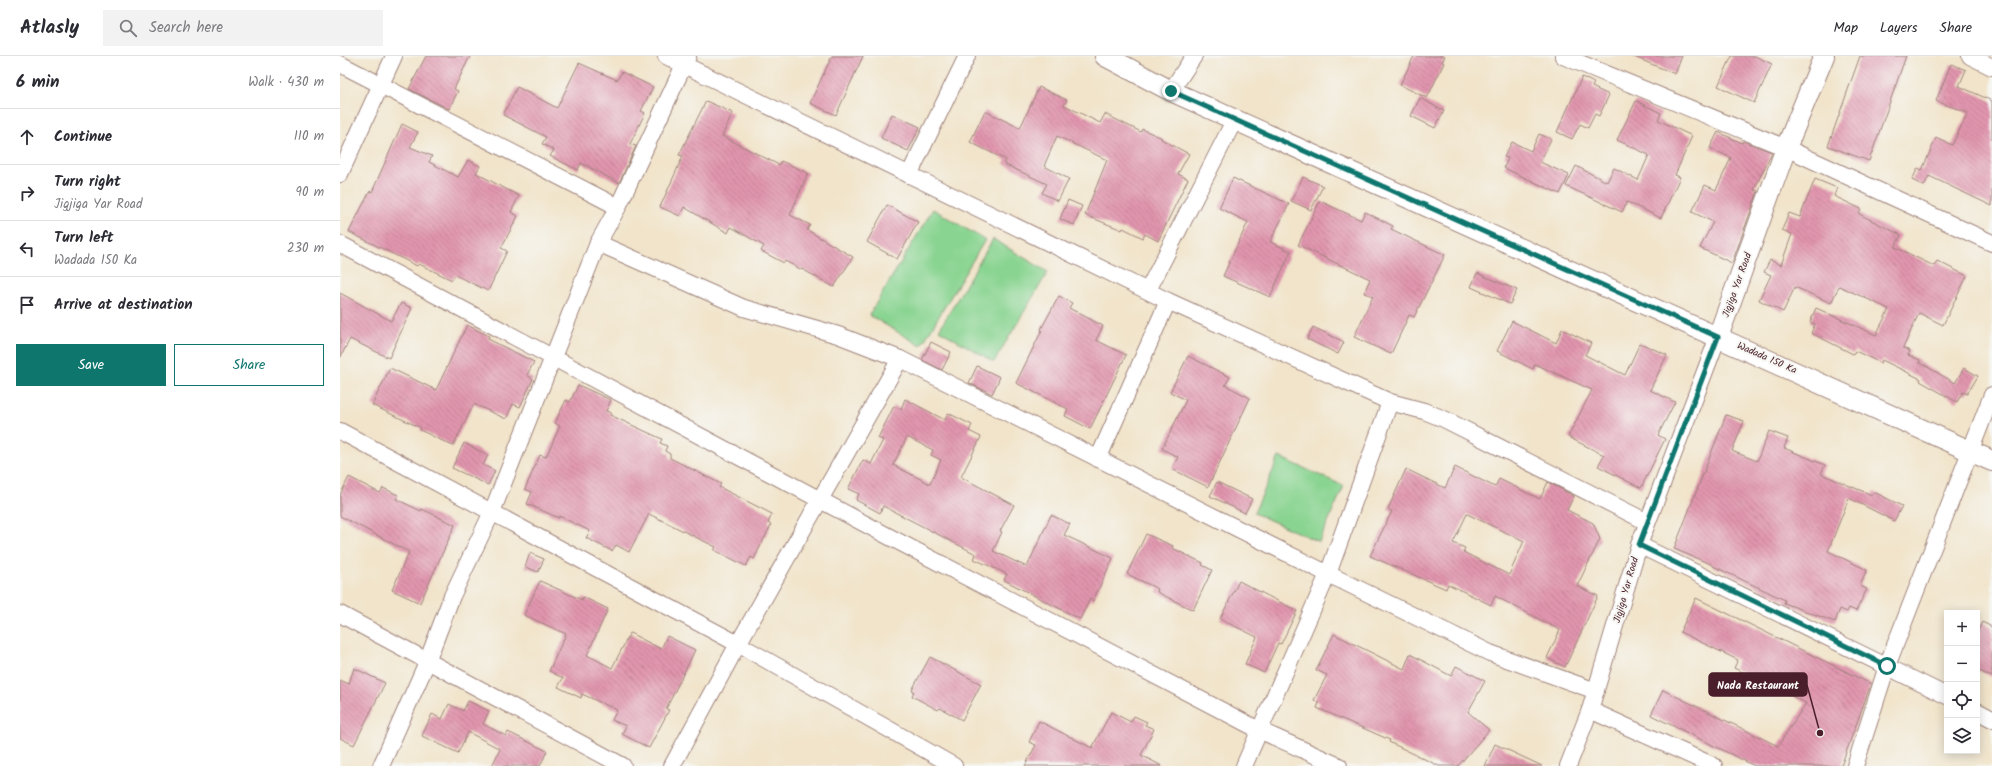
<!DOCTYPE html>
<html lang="en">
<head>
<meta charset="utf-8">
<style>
  body { margin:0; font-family:Kalam,sans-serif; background:#f2f2f3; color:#2b2b33 }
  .controls { position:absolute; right:12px; bottom:12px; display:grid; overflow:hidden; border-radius:0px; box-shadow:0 2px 10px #0003 }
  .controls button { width:36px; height:36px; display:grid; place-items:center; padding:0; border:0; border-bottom:1px solid #e1e1e2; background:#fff; color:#2b2b33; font:20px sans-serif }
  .stop { position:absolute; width:12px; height:12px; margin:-9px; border:3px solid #0f766e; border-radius:50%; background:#fff }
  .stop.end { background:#0f766e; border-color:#fff; box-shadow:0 1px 4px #0008 }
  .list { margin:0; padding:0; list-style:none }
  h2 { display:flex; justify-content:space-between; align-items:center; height:52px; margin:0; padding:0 16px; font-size:17px }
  h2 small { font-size:13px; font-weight:400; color:#7c7c81 }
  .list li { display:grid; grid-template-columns:26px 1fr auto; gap:12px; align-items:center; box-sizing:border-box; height:56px; padding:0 16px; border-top:1px solid #e1e1e2 }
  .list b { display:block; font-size:15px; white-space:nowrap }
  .list p { margin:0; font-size:13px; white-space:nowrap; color:#7c7c81 }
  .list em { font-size:13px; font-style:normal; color:#7c7c81 }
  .actions { display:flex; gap:8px; padding:12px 16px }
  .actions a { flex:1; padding:9px 0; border:1px solid #0f766e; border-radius:0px; text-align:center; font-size:14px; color:#0f766e }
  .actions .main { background:#0f766e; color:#fff }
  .icon { flex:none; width:22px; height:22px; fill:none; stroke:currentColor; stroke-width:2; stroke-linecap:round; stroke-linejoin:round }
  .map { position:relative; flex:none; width:1652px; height:710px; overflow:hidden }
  header { display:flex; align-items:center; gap:24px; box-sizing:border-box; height:56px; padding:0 20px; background:#fff; border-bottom:1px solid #e1e1e2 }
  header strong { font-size:19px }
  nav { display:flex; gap:22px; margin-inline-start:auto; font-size:14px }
  .search { width:280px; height:36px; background:#f2f2f3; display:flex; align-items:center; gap:10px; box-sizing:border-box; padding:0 14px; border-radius:0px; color:#7c7c81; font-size:15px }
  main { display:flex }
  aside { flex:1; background:#fff }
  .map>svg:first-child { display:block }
</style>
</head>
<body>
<header>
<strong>Atlasly</strong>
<div class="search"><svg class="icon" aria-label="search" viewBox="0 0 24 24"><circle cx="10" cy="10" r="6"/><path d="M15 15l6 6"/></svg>Search here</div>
<nav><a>Map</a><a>Layers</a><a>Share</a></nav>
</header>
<main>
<aside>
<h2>6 min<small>Walk · 430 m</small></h2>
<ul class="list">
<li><svg class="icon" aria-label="ahead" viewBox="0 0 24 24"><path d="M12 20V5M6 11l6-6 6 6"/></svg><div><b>Continue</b></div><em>110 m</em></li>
<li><svg class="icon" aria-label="right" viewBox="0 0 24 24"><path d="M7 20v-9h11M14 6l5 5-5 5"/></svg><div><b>Turn right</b><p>Jigjiga Yar Road</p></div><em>90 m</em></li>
<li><svg class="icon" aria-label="left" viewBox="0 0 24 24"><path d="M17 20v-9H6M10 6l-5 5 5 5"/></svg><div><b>Turn left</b><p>Wadada 150 Ka</p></div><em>230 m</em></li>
<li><svg class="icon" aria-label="arrive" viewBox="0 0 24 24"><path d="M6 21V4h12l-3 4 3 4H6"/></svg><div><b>Arrive at destination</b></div></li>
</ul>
<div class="actions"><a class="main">Save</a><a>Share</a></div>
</aside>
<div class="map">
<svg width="1652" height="710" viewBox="0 0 1652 710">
  <defs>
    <pattern id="building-back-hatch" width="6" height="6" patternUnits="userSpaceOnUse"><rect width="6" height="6" fill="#e195ae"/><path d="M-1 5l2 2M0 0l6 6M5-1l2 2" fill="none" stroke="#b8798e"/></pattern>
  </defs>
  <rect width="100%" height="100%" fill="#f6f6f2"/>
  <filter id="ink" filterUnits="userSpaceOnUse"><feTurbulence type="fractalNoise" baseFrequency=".025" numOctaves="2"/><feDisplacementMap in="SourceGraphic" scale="8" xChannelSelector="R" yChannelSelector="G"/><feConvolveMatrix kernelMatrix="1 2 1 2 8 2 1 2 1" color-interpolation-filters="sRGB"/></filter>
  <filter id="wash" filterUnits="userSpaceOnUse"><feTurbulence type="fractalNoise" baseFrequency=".012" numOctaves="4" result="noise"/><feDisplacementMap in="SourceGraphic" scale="16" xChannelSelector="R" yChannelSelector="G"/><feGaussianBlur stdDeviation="0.9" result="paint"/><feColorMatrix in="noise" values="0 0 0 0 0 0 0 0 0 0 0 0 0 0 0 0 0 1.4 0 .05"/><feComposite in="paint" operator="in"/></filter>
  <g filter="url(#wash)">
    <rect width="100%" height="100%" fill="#f1e4ca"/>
    <!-- pitch -->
    <g fill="#89d491" stroke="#6a7a5e">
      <path d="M593 153 645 184 581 290 529 259Z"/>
      <path d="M653 183 708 216 654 306 599 274Z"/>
      <path d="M939 401 1004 430 979 486 914 457Z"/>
    </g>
    <g id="blocks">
      <!-- building -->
      <g fill="url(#building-back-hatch)" fill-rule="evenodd">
        <path d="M86 0H130L114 33 118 35 109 53 69 33Z"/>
        <path d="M492 0H523L496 59 470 47Z"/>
        <path d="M1074 0H1105L1102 6 1104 7 1087 42 1060 29Z"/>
        <path d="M1292 0H1342L1335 18Z"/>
        <path d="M1392 0H1415L1432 8 1414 47 1378 30Z"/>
        <path d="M1520 0H1566L1529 105 1488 90Z"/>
        <path d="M239 7 277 24 282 16 313 31 301 55 305 57 290 88 296 90 279 127 241 107 238 114 210 100 214 94 202 88 206 81 163 59 177 31 217 52Z"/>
        <path d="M1611 8 1626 14 1619 30 1652 45V150L1589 120 1584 130 1572 124 1578 112 1582 114 1596 82 1612 89 1628 57 1596 45Z"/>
        <path d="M1242 21 1254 27 1252 31 1269 39 1259 60 1255 58 1248 72 1240 68 1232 83 1217 76Z"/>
        <path d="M699 31 727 44 724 49 760 67 765 58 801 76 802 73 822 82 821 83 849 98 838 118 848 123 818 185 805 178 803 182 783 172 782 174 745 159 767 104 717 80 704 110 729 123 718 145 702 137 707 128 664 108 666 104 630 86 645 55 680 72Z"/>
        <path d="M1080 42 1104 55 1095 72 1071 60Z"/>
        <path d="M366 45 393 57 382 80 439 109 441 105 468 117 450 159 470 169 467 174 513 201 494 231 462 213V214L445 205 444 207 421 195 424 190 391 171 388 177 344 151 340 160 320 151 343 100 339 99Z"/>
        <path d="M1296 45 1321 57 1318 64 1352 80 1335 119 1340 121 1321 162 1287 146 1282 156 1226 130 1236 110 1267 126 1274 112 1298 124 1309 99 1277 84Z"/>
        <path d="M552 58 580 71 568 95 541 82Z"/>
        <path d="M62 68 78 76 70 91 92 100 89 106 118 121 128 104 140 110 136 117 179 140 171 156 178 160 161 192 167 195 148 235 115 219 112 224 79 208 77 210 9 176 30 135 32 136Z"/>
        <path d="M1378 76 1402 87 1403 85 1432 96 1414 134 1418 135 1392 207 1360 192 1373 166 1352 156 1365 129 1376 134 1391 102 1370 92Z"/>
        <path d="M1199 78 1211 83 1200 106 1229 119 1220 138 1164 112 1168 102 1164 101 1172 86 1191 95Z"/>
        <path d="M963 121 983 130 971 154 951 145Z"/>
        <path d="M893 122 949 148 930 186 951 195 930 241 883 220 908 166 879 152Z"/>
        <path d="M1475 123 1497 132 1494 140 1521 153 1519 158 1561 179 1555 191 1594 210 1597 205 1627 220 1603 269 1579 257 1563 292 1570 295 1568 299 1580 304 1579 306 1615 327 1624 312 1638 320 1627 338 1623 336 1617 346 1580 325 1581 323 1542 304 1541 307 1515 295 1513 298 1471 277 1475 268 1470 266 1476 252 1536 279 1549 253 1499 230 1491 247 1455 231 1443 256 1419 244 1431 219 1424 216 1430 204 1441 209 1452 178 1442 174 1449 157 1460 161Z"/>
        <path d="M728 144 742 150 734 169 720 163Z"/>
        <path d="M980 145 1021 164 1025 156 1053 170 1051 173 1105 199 1074 261 1069 259 1051 298 1014 281 1033 240 1024 237 1030 223 958 189Z"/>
        <path d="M547 149 578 166 557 203 527 186Z"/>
        <path d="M1137 217 1177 234 1170 248 1131 231Z"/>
        <path d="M0 237 51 265 61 247 72 252 49 302 10 283 0 302Z"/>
        <path d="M719 240 732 247 729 252 763 270 756 284 786 299 750 373 725 360 728 353 676 327 702 274 701 273Z"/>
        <path d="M1172 265 1216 287 1222 273 1251 287 1245 299 1285 319 1300 287 1327 299 1310 334 1335 346 1318 379 1325 383 1301 432 1258 410 1264 399 1228 381 1252 334 1195 308 1193 313 1157 295Z"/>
        <path d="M127 269 149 280 148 283 194 306 187 319 193 323 180 351 173 348 166 363 134 348 113 390 80 374 81 372 32 349 50 312 96 334Z"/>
        <path d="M973 271 1004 286 998 298 967 283Z"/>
        <path d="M591 286 611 296 602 314 582 304Z"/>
        <path d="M848 300 890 321 885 329 910 342 868 431 832 413 838 401 822 393 846 344 830 336Z"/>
        <path d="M637 310 660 321 652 338 629 327Z"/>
        <path d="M238 329 271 344 266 355 271 357 270 359 322 383 320 387 327 390 325 395 330 398V402L381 428 379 431 432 458 428 467 431 469 414 503 411 501 406 510 374 494 376 491 309 458 289 496 276 489 272 495 246 482 250 475 219 460V462L187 448 192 436 185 433 200 399 206 401 220 370 215 367 226 344 230 346Z"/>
        <path d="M565 343 605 364 608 357 632 369 629 375 641 381 621 421 674 449 660 475 662 476 653 495 687 511 711 459 730 468 724 479 773 502 753 545 750 543 740 563 664 524 667 518 634 503 636 498 543 450 540 457 516 444 519 438 508 433 523 404 531 408 543 384 538 382 554 350 561 353ZM567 381 593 394 591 399 601 404 590 428 553 409Z"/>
        <path d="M1386 359 1404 365 1392 395 1417 405 1429 375 1448 382 1444 392 1485 409 1481 418 1532 439 1534 436 1562 450 1554 465 1509 442 1488 495 1527 514 1520 530 1527 533 1516 555 1509 552 1507 556 1500 553 1495 566 1444 547 1445 544 1373 510V509L1334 493Z"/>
        <path d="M124 387 148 399 143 409 155 415 148 429 112 412Z"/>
        <path d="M1115 411 1155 431 1159 423 1200 443 1208 426 1234 440 1227 454 1253 467 1260 483 1237 530 1258 540 1225 611 1207 602 1220 574 1155 540 1151 549 1108 528 1106 533 1030 500 1052 455 1048 453 1066 413 1105 432ZM1127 458 1184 485 1169 519 1123 496 1125 492 1113 487Z"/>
        <path d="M9 421 40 437 43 432 58 439 56 443 81 455 82 453 115 469 80 547 52 534 69 496 0 460V439Z"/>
        <path d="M877 426 912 443 905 457 870 440Z"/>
        <path d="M806 478 833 490 832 492 863 507 862 509 872 514 853 554 817 536 818 533 787 518Z"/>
        <path d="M190 497 204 503 198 516 185 511Z"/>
        <path d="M200 525 242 544 243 541 268 553 247 599 272 612 290 577 321 593 327 580 355 594 326 653 329 654 309 692 282 678 286 670 272 664 277 654 242 638 241 642 218 631 223 622 209 615 226 578 184 559Z"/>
        <path d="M899 525 957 555 941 588 938 587 924 617 905 608 917 581 880 563Z"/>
        <path d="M1356 542 1531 628 1501 710H1415L1311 659 1323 634 1438 690 1466 647 1394 612 1398 604 1340 576Z"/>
        <path d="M1642 566 1652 571V621L1637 614V577Z"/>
        <path d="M994 578 1064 613 1070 598 1111 620 1116 610 1145 625 1128 656 1149 674 1118 710H1099L1049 686 1050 684 977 652 979 647 974 644 987 619 976 614Z"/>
        <path d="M590 601 641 628 622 664 600 652 598 654 572 640 574 635 572 634Z"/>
        <path d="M14 612 45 627 14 689 0 682V624L9 628Z"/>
        <path d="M128 645 149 655 143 668 166 680 168 676 207 695 200 710H152L160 693 128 676 118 697 82 680 92 658 102 663 109 648 123 655Z"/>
        <path d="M771 656 791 666 794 660 807 666 805 669 814 673 801 699 822 710H685L696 689 689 686 699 665 752 692Z"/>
        <path d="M1155 688 1202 710H1145Z"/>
      </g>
    </g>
  </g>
  <g filter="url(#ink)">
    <use href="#blocks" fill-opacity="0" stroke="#9e827a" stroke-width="1"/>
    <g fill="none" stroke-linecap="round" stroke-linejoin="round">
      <defs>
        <g id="minor">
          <path d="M326 0 828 245 1050 346 1084 355 1104 363 1307 466"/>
          <path d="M1223 0 1446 92 1652 187"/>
          <path d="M1630 0 1652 11"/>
          <path d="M0 8 278 151"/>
          <path d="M831 35 854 0"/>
          <path d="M0 118 54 0"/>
          <path d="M569 119 627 0"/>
          <path d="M258 187 404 252 498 279 560 303 988 518 1150 597 1256 635"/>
          <path d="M0 188 544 478 919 674 999 710"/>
          <path d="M808 234 895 63"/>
          <path d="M0 375 398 588 614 710"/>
          <path d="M758 403 828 245"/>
          <path d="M1299 489 1607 640"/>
          <path d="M0 558 283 710"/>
          <path d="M1250 654 1374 710"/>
          <path d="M1637 655 1652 663"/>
          <path d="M41 710 87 606 112 540 152 456 258 187 278 151 348 0"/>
          <path d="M332 710 398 588 560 303"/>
          <path d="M904 710 988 518 1050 346"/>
          <path d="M1228 710 1250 654 1299 489 1378 281"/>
          <path d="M1515 710 1547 610 1652 339"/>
        </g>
        <g id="tertiary">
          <path d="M765 0 831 35 1652 405"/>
          <path d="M1378 281 1446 92 1484 0"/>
        </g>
      </defs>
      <!-- minor casing -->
      <use href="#minor" stroke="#9e827a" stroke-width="18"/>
      <!-- tertiary casing -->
      <use href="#tertiary" stroke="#9e827a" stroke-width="22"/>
      <!-- minor -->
      <use href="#minor" stroke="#fff" stroke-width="16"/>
      <!-- tertiary -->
      <use href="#tertiary" stroke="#fff" stroke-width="20"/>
    </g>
  </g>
  <g fill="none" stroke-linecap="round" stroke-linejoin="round" filter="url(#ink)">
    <!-- route -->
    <path stroke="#0f766e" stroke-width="5" d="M831 35 1378 281 1299 489 1547 610"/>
  </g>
  <g text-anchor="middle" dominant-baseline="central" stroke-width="4" stroke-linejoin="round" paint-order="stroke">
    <!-- street labels -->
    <g font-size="10" fill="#4a1f2b" stroke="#f6f6f2">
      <text transform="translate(1397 229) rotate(-70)">Jigjiga Yar Road</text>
      <text transform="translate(1427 302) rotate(24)">Wadada 150 Ka</text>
      <text transform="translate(1286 534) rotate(-74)">Jigjiga Yar Road</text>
    </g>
  </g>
  <!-- callouts -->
  <path fill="none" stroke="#4a1f2b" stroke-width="1.5" d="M1480 677L1467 629"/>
  <circle fill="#4a1f2b" stroke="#f6f6f2" stroke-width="1.5" cx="1480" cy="677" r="4"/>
  <rect fill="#4a1f2b" stroke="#4a1f2b" stroke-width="1.5" x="1369" y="617" width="98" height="23" rx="4"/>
  <g font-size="11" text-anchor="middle" font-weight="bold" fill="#fff">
    <text x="1418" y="633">Nada Restaurant</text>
  </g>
</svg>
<div class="controls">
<button>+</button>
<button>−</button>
<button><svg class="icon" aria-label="locate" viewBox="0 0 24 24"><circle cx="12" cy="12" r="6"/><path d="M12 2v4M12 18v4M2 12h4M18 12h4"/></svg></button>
<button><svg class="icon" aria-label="layers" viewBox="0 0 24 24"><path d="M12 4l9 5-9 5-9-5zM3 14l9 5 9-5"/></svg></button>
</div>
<div class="stop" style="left:1547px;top:610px"></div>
<div class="stop end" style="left:831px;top:35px"></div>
</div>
</main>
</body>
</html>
